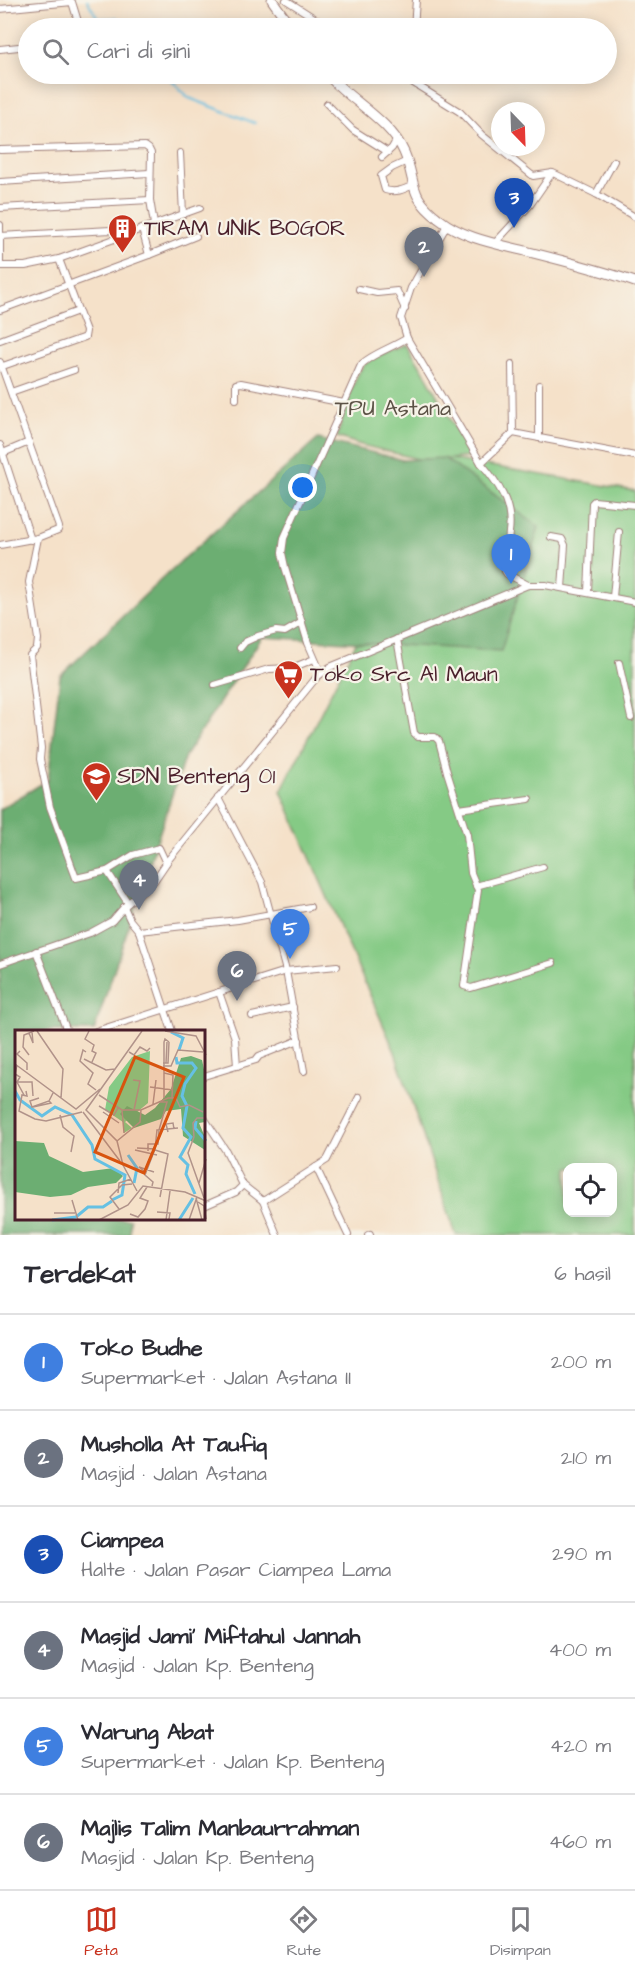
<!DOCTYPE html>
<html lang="id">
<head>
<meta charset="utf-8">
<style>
  body { margin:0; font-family:"Architects Daughter",sans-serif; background:#f7f7f7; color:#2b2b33 }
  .controls { position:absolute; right:18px; bottom:18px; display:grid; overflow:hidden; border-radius:12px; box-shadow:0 3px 15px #0003 }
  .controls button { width:54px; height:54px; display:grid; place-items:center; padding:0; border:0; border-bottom:2px solid #e1e1e2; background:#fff; color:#2b2b33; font:30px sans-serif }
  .compass { position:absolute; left:491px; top:102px; width:54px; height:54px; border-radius:50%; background:#fff; box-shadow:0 3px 15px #0003; rotate:157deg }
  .you { position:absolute; left:303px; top:488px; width:21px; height:21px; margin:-15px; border:4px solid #fff; border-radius:50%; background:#1a73e8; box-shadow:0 0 0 9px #1a73e833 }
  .badge { display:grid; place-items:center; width:39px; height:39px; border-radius:50%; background:#c8321e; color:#fff; font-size:20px; font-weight:700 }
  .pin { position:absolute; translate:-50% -50px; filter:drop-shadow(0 2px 3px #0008) }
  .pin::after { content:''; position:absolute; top:32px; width:21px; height:18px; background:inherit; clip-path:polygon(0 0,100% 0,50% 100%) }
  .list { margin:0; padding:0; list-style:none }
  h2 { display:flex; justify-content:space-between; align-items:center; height:78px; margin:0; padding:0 24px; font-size:26px }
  h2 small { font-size:20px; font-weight:400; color:#7c7c81 }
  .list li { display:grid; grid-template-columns:39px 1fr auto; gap:18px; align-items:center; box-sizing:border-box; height:96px; padding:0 24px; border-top:2px solid #e1e1e2 }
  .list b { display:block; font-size:22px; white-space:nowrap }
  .list p { margin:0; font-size:20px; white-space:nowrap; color:#7c7c81 }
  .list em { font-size:20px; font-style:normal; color:#7c7c81 }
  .icon { flex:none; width:33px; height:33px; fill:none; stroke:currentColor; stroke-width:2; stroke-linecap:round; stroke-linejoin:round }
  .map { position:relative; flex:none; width:635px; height:1235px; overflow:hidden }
  .search { position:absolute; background:#fff; box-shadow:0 3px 15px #0003; left:18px; right:18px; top:18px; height:66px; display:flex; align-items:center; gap:15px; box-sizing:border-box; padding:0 21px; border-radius:33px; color:#7c7c81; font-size:22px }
  .sheet { height:654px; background:#fff }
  nav { display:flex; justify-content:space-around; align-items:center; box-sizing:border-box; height:84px; border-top:2px solid #e1e1e2; background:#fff; font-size:16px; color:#7c7c81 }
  nav a { display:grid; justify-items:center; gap:3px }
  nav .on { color:#c8321e }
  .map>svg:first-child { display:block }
</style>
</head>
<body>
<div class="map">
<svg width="635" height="1235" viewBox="0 0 635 1235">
  <rect width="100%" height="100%" fill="#f7f3e8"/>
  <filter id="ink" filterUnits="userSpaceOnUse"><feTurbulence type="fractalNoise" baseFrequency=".0167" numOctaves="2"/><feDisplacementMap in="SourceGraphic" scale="12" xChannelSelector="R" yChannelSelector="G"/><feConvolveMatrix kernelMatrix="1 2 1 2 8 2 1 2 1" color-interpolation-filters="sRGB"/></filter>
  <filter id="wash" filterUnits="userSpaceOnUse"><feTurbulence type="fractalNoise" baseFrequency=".008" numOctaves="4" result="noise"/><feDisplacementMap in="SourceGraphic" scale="24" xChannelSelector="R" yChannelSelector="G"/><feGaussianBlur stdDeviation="1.35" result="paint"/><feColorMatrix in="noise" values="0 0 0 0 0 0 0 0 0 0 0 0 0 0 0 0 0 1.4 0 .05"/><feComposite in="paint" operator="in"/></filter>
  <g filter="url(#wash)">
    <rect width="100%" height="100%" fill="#f5e1c9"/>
    <!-- green -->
    <path fill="#85ca85" stroke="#687458" stroke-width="1.5" fill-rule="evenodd" d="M407 344 422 368 471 457 450 459 635 491V1235H456L395 1052 281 791 449 459H418L361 445 337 437C343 418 352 379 364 365 374 355 394 350 407 344ZM568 1168H612V1212H568Z"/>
    <!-- forest -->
    <path fill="#6cae72" stroke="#5b664e" stroke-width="1.5" d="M318 439 403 460 444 458 539 527 501 651 262 637 185 756 94 1031H16V1218L130 1219V1235H0V809L48 780 60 676 170 571Z"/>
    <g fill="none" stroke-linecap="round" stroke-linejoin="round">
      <!-- stream -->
      <g stroke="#65c0e3" stroke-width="2">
        <path d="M87 0 98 19 116 18 136 28"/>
        <path d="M166 74 189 98 255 123"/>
      </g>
    </g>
  </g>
  <g filter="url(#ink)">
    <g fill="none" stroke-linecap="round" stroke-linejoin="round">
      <defs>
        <g id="street">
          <path d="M286 0 330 28"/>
          <path d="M0 9 72 2 80 28"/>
          <path d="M414 28 416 0"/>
          <path d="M0 49 28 46"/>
          <path d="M399 74 460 112 482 135 533 176 553 173 596 194 635 217"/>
          <path d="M327 104 353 130 388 152"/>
          <path d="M0 150 145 146 149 149 151 153 150 200 154 224"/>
          <path d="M180 153 183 214"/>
          <path d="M382 157 392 148 397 139"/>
          <path d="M407 161 392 168 381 176 385 190C396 193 403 190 413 185"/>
          <path d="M0 182 149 173"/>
          <path d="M596 194 614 161"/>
          <path d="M0 208 150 200"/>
          <path d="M0 225V262"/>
          <path d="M447 225 411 288 401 318 407 338 481 463C498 483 513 504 509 532 508 545 505 558 505 571L507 574 528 585"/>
          <path d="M142 229 149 255"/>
          <path d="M0 236 111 230 131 231"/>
          <path d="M495 243 530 205 552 173"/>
          <path d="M0 266H25L59 259 200 208"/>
          <path d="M359 289 377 293 397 291 405 309"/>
          <path d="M0 310 149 255 196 236"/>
          <path d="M0 340 78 311"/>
          <path d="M0 362 59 527 58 530 38 538 0 545"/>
          <path d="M0 367 85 337 86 331 59 259"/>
          <path d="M539 385V438"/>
          <path d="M11 392 74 370"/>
          <path d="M236 399V384L241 383 344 403"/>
          <path d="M513 433 635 456"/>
          <path d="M0 445 31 540"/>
          <path d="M3 453 29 442"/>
          <path d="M481 463 513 433 512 364"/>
          <path d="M551 537 562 539 565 545 562 588"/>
          <path d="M38 538 29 582 38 639 37 648 30 655 41 748 40 759 50 807 76 878 107 871 133 855 159 848 166 863"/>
          <path d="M588 592 592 503 594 501 635 505"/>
          <path d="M613 597 619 532"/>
          <path d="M397 639 414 733 418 737H435L439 741 447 772 467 835 471 873 478 890 464 986 471 988 553 963"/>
          <path d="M240 648 245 642 258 636 276 631 285 632 302 622"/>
          <path d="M619 663 631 718"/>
          <path d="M321 673 308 643 285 567 282 553 284 538 361 365C369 355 394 347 407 338"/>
          <path d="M215 685 269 669 292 668 314 659"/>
          <path d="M218 798 262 882 286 971 304 1071"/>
          <path d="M459 809 529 799"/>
          <path d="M107 871 128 903"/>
          <path d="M476 886 543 867"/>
          <path d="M124 907 130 920 139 931 172 1031"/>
          <path d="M139 931 238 920 310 907"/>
          <path d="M36 951 67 1031"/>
          <path d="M0 964 90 933 112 921 126 905 154 881 169 859 316 678 330 667 528 585H545L635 602"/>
          <path d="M219 992 235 1038 237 1066"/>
          <path d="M252 1016 293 1007"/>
          <path d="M96 1031 286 971 337 966"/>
          <path d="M204 1076 256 1060 259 1056 299 1040"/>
          <path d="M204 1118 226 1151 243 1185 263 1201 277 1235"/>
          <path d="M316 1167 348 1235"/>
          <path d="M263 1201 327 1160 359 1097"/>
          <path d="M204 1206 236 1192 243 1185"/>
          <path d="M368 1235 370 1234"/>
        </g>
        <g id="secondary">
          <path d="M272 0 292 28"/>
          <path d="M327 74C349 100 390 120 404 152 417 182 407 195 439 219 464 239 498 244 529 252 565 261 600 270 635 282"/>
        </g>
      </defs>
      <!-- street casing -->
      <use href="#street" stroke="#a0807a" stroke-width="8"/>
      <!-- secondary casing -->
      <use href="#secondary" stroke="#a0807a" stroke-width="11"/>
      <!-- street -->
      <use href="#street" stroke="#fff" stroke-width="6"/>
      <!-- secondary -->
      <use href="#secondary" stroke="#fff" stroke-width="9"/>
    </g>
  </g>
  <!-- icons -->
  <defs>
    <symbol id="building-pin" viewBox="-11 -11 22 30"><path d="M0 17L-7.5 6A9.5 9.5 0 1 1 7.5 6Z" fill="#c8321e" stroke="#f7f3e8"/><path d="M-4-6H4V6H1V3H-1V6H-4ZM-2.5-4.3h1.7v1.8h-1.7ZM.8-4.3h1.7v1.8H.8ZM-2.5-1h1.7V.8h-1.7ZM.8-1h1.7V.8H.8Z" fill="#fff"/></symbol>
    <symbol id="supermarket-pin" viewBox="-11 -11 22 30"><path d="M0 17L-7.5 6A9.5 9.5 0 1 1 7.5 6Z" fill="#c8321e" stroke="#f7f3e8"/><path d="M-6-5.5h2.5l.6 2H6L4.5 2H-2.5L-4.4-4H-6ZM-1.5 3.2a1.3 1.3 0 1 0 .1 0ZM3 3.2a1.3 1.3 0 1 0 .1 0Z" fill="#fff"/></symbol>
    <symbol id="school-pin" viewBox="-11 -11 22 30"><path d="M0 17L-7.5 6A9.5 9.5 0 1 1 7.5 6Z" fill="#c8321e" stroke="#f7f3e8"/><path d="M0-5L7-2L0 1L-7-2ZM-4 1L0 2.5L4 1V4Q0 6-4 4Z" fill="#fff"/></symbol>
  </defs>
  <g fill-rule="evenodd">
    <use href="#building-pin" x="106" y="212" width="33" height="45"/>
    <use href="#supermarket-pin" x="272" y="658" width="33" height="45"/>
    <use href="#school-pin" x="80" y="760" width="33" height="45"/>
  </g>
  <g text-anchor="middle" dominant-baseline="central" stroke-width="4.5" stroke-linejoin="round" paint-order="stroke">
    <!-- poi labels -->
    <g font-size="22" fill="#4a1f2b" stroke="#f7f3e8" text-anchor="start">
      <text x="144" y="228">TIRAM UNIK BOGOR</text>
      <text x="310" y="674">Toko Src Al Maun</text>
      <text x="117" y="776">SDN Benteng 01</text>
    </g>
    <!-- park labels -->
    <g font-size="22" fill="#5c5246" stroke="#f7f3e8">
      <text x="393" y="408">TPU Astana</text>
    </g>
  </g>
  <!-- overview -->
  <g transform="translate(15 1030)">
    <rect width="190" height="190" fill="#f5e1c9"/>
    <path d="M135 21 133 73 110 92 117 98 109 103 108 92 90 80 94 57 117 27Z" fill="#85ca85"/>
    <path d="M176 26 187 30 190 44V92L184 93 190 107V120L168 106 166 79 151 81 146 89 119 98 105 84 112 76 130 85 140 78 156 59 166 28ZM0 111 29 113 34 126 68 142 99 138 108 146 101 153 73 157 56 165 35 167 0 162Z" fill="#6cae72"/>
    <path fill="none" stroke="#65c0e3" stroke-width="3" d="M156 2 168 8 164 20M161 27 162 33H177L181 38 170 54 167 66 172 76 168 98 176 107 165 127 173 135 171 144 180 164M0 61 5 70 27 86 40 77 57 85 77 115 80 129 110 145 107 165 97 170M181 91 180 98 191 111M113 125 122 138 119 153M37 190 61 187 73 177H88L97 171M164 190 178 168"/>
    <path fill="none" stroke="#b1938a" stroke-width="1.5" d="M22 1 48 39 46 68M74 1 70 9 79 15 77 21 81 23 77 32M150 1 181 6 191 25M14 3 18 13 17 2M5 21 2 24 12 33V40M71 22 68 20 65 31 78 43 73 54 81 60M114 22 119 25 125 17 132 21 135 18M14 25 8 17 9 5 19 1M69 29 91 40 100 39M148 33H153L154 12M151 33 152 12M0 34 61 79 85 59M2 35 0 44 5 47 2 52 9 65M148 36H156L163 20 188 22M149 43 158 45 157 68M118 50 125 51 119 80M2 52H17L18 66M135 57 158 60M11 61 12 66 7 65 4 81 20 89 31 91 67 82M84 65 107 80H126L153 68H161L165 77 174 75 188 82M24 68 15 71 17 77 34 71 38 63M149 68V12L150 9 154 12M138 74 141 50M84 76 99 85 103 78M18 77 36 73 34 71M107 80 109 103M68 82 105 131M88 82 104 93M45 85 48 97 59 106 56 122M144 100 152 72H144M153 102 151 94 158 93 159 99M102 111 125 92 126 80M122 118 140 119M120 120 142 125M140 120 153 124 145 167M133 121V114H143L144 100M130 142 124 137 139 142M184 153 191 129M137 156 138 152 130 145 140 119 142 100 163 98M122 161 108 135 102 111 71 80 127 1M103 163 104 153 116 149M181 168 187 190M189 168 173 123 179 107 178 93 182 88H191M57 170 63 190M183 172 189 176 191 189M104 179 95 167 107 155 117 154M142 182 155 183 154 189M39 183H60M115 184 123 187 130 179 133 171 125 168 132 157M84 190 113 175 128 156 170 162 191 171M151 190 155 161M174 190 182 167"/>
    <path fill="#d8530f" fill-opacity="0.15" stroke="#d8530f" stroke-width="3" d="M120 27 169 47 129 143 80 122Z"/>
    <rect width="190" height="190" fill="none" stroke="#4a1f2b" stroke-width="3"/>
  </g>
</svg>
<div class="controls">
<button><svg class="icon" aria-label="locate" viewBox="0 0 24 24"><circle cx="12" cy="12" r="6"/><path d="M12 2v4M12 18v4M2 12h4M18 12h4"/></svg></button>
</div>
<svg class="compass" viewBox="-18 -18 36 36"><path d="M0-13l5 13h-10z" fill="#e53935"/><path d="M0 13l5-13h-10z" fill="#7c7c81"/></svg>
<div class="you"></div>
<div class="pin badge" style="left:511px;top:584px;background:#3f7fe0">1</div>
<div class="pin badge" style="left:424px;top:277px;background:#6b7280">2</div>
<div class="pin badge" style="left:514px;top:228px;background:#1a4fb4">3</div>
<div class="pin badge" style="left:139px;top:910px;background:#6b7280">4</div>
<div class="pin badge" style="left:290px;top:959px;background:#3f7fe0">5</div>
<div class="pin badge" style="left:237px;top:1001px;background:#6b7280">6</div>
<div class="search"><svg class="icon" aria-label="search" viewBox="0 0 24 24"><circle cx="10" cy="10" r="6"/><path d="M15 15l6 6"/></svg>Cari di sini</div>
</div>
<section class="sheet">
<h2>Terdekat<small>6 hasil</small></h2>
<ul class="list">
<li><span class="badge" style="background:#3f7fe0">1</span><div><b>Toko Budhe</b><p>Supermarket · Jalan Astana II</p></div><em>200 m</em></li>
<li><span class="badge" style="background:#6b7280">2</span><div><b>Musholla At Taufiq</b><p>Masjid · Jalan Astana</p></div><em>210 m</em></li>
<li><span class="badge" style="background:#1a4fb4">3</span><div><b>Ciampea</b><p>Halte · Jalan Pasar Ciampea Lama</p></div><em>290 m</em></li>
<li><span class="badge" style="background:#6b7280">4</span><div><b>Masjid Jami' Miftahul Jannah</b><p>Masjid · Jalan Kp. Benteng</p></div><em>400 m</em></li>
<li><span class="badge" style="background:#3f7fe0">5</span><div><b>Warung Abat</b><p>Supermarket · Jalan Kp. Benteng</p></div><em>420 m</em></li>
<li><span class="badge" style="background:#6b7280">6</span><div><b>Majlis Talim Manbaurrahman</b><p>Masjid · Jalan Kp. Benteng</p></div><em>460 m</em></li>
</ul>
</section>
<nav>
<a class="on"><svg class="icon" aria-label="map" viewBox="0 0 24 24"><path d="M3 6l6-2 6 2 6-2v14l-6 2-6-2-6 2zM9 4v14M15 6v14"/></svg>Peta</a>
<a><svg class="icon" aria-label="directions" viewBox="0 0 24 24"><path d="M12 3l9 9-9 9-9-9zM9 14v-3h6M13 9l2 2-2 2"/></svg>Rute</a>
<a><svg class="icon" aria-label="saved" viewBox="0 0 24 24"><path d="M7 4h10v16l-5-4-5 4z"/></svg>Disimpan</a>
</nav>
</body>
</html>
